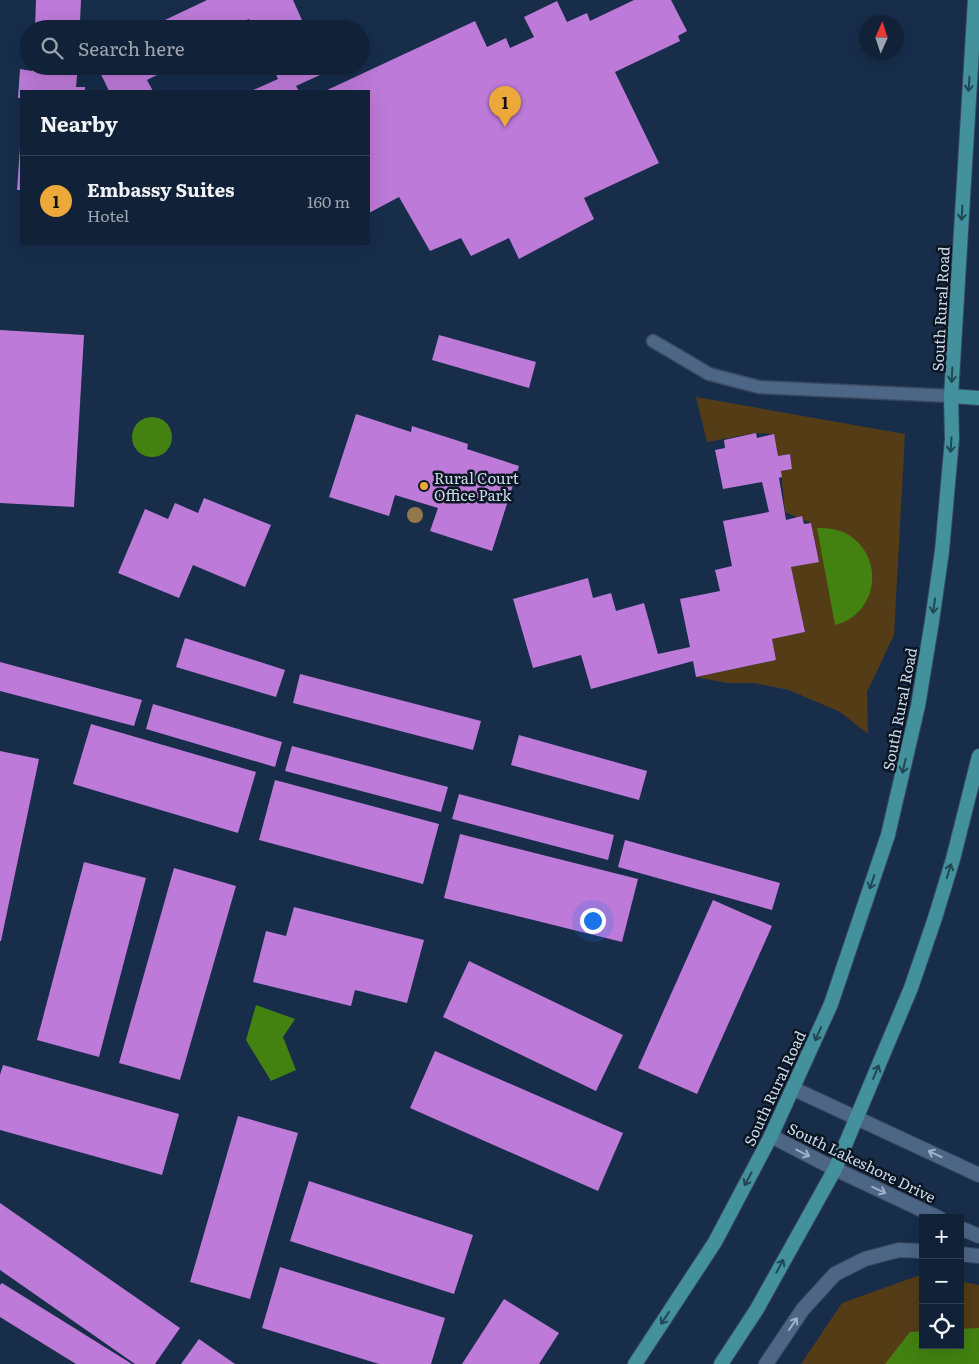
<!DOCTYPE html>
<html lang="en">
<head>
<meta charset="utf-8">
<style>
  body { margin:0; font-family:Literata,serif; background:#1e2f43; color:#f1f3f6 }
  .controls { position:absolute; right:15px; bottom:15px; display:grid; overflow:hidden; border-radius:0px; box-shadow:0 5px 20px #0002 }
  .controls button { width:45px; height:45px; display:grid; place-items:center; padding:0; border:0; border-bottom:1px solid #303f53; background:#112238; color:#f1f3f6; font:25px sans-serif }
  .compass { position:absolute; left:859px; top:15px; width:45px; height:45px; border-radius:50%; background:#112238; box-shadow:0 5px 20px #0002; rotate:3deg }
  .you { position:absolute; left:592px; top:920px; width:18px; height:18px; margin:-12px; border:4px solid #fff; border-radius:50%; background:#1a73e8; box-shadow:0 0 0 8px #1a73e833 }
  .badge { display:grid; place-items:center; width:32px; height:32px; border-radius:50%; background:#eca93a; color:#111; font-size:16px; font-weight:700 }
  .pin { position:absolute; translate:-50% -41px; filter:drop-shadow(0 1px 2px #0008) }
  .pin::after { content:''; position:absolute; top:26px; width:18px; height:15px; background:inherit; clip-path:polygon(0 0,100% 0,50% 100%) }
  .list { margin:0; padding:0; list-style:none }
  h2 { display:flex; justify-content:space-between; align-items:center; height:65px; margin:0; padding:0 20px; font-size:21px }
  h2 small { font-size:16px; font-weight:400; color:#9ca4ae }
  .list li { display:grid; grid-template-columns:32px 1fr auto; gap:15px; align-items:center; box-sizing:border-box; height:90px; padding:0 20px; border-top:1px solid #303f53 }
  .list b { display:block; font-size:19px; white-space:nowrap }
  .list p { margin:0; font-size:16px; white-space:nowrap; color:#9ca4ae }
  .list em { font-size:16px; font-style:normal; color:#9ca4ae }
  .icon { flex:none; width:28px; height:28px; fill:none; stroke:currentColor; stroke-width:2; stroke-linecap:round; stroke-linejoin:round }
  .map { position:relative; flex:none; width:979px; height:1364px; overflow:hidden }
  .search { position:absolute; background:#112238; box-shadow:0 5px 20px #0002; left:20px; top:20px; width:350px; height:55px; display:flex; align-items:center; gap:12px; box-sizing:border-box; padding:0 18px; border-radius:28px; color:#9ca4ae; font-size:19px }
  .panel { position:absolute; background:#112238; box-shadow:0 5px 20px #0002; left:20px; top:90px; width:350px; height:155px; border-radius:0px }
  .map>svg:first-child { display:block }
</style>
</head>
<body>
<div class="map">
<svg width="979" height="1364" viewBox="0 0 979 1364">
  <rect width="100%" height="100%" fill="#172d4a"/>
  <!-- green -->
  <g fill="#543c17">
    <path d="M696 397 905 434 894 635 867 692 868 734 840 712 789 690 754 683H727L696 677 776 660 772 639 805 632 791 567 819 561 811 523 785 512 781 471 792 469 790 454 778 456 773 434 756 433 707 442Z"/>
    <path d="M923 1274V1345H960V1281L979 1285V1364H801L842 1303Z"/>
  </g>
  <!-- water -->
  <g fill="#438211">
    <circle cx="152" cy="437" r="20"/>
    <path d="M817 528C828 528 838 529 847 534 886 557 878 614 835 625Z"/>
    <path d="M256 1005 295 1019 283 1037 296 1070 271 1081 246 1040Z"/>
    <path d="M979 1328V1364H885L910 1332 923 1331V1345H960V1329Z"/>
  </g>
  <!-- building -->
  <g fill="#bd7ad9">
    <path d="M36 0H81L80 22H89L90 27 93 29H35Z"/>
    <path d="M207 0H293L306 29H254L249 19 227 29H146Z"/>
    <path d="M634 0H671L687 31 678 36 680 41 615 72 659 163 584 198 594 219 519 259 509 238 471 256 461 238 430 251 399 197 369 213V91H325L475 21 487 47 506 38 510 48 534 37 524 17 557 1 567 22 587 13 590 21Z"/>
    <path d="M33 66H78L76 87H85V91H21V98H18L20 69 32 71Z"/>
    <path d="M97 66H175L147 80 153 91H109Z"/>
    <path d="M272 66H329L331 70 296 86 299 91H251L278 79Z"/>
    <path d="M20 147H21V190H17Z"/>
    <path d="M0 330 84 335 74 507 0 503Z"/>
    <path d="M439 335 536 362 529 388 432 360Z"/>
    <path d="M356 414 411 432 412 426 468 444 467 449 519 466 492 551 430 531 438 508 395 495 389 516 329 497Z"/>
    <path d="M756 433 757 438 774 434 778 456 790 454 792 469 781 471 782 477 779 478 786 520 802 516 804 524 811 523 819 562 791 567 805 632 772 639 776 660 696 677 693 661 591 689 581 655 533 668 513 599 588 578 593 598 611 593 616 611 644 603 658 654 690 647 680 599 720 591 715 570 732 566 723 521 769 512 762 482 723 489 715 450 725 448 724 440Z"/>
    <path d="M204 498 271 525 245 587 193 565 179 598 118 573 145 509 168 519 175 503 198 513Z"/>
    <path d="M185 638 285 670 276 697 176 667Z"/>
    <path d="M0 662 142 700 134 726 0 691Z"/>
    <path d="M300 674 481 721 473 750 293 703Z"/>
    <path d="M153 704 282 742 275 767 146 729Z"/>
    <path d="M91 724 256 772 238 833 73 784Z"/>
    <path d="M519 735 647 771 639 800 511 765Z"/>
    <path d="M292 746 448 787 441 812 285 771Z"/>
    <path d="M0 751 39 759 1 941H0Z"/>
    <path d="M275 780 439 824 423 884 259 840Z"/>
    <path d="M459 794 614 835 608 860 452 819Z"/>
    <path d="M460 834 638 879 622 942 444 898Z"/>
    <path d="M625 840 780 883 772 910 618 867Z"/>
    <path d="M84 862 146 878 99 1057 37 1040Z"/>
    <path d="M174 868 236 886 180 1080 119 1063Z"/>
    <path d="M713 900 772 926 697 1094 638 1068Z"/>
    <path d="M294 907 424 940 407 1003 355 990 351 1006 253 982 266 931 286 936Z"/>
    <path d="M469 961 623 1035 596 1091 443 1017Z"/>
    <path d="M435 1051 623 1133 598 1191 410 1108Z"/>
    <path d="M3 1065 179 1114 162 1175 0 1130V1075Z"/>
    <path d="M238 1116 298 1133 250 1299 190 1282Z"/>
    <path d="M309 1181 473 1235 454 1294 290 1241Z"/>
    <path d="M0 1203 180 1328 155 1364H135L0 1270Z"/>
    <path d="M280 1267 445 1318 431 1364H379L262 1328Z"/>
    <path d="M2 1283 132 1364H76L0 1317V1285Z"/>
    <path d="M504 1299 559 1333 539 1364H462Z"/>
    <path d="M199 1339 235 1364H181Z"/>
  </g>
  <g fill="none" stroke-linecap="round" stroke-linejoin="round">
    <defs>
      <path id="service" d="M653 341 709 374 759 387 951 396"/>
      <g id="tertiary">
        <path d="M794 1089 979 1175"/>
        <path d="M771 1136 835 1169 939 1218"/>
        <path d="M960 1228 979 1236"/>
        <path d="M960 1254 979 1256"/>
        <path d="M766 1364 803 1309 835 1274 865 1259 899 1250 923 1251"/>
      </g>
      <g id="primary">
        <path d="M951 396 979 398"/>
        <path d="M635 1364 715 1242 771 1136 831 1004 888 835 918 706 932 621 942 551 952 439 951 396 975 0"/>
        <path d="M721 1364 757 1309 835 1169 911 988 935 918 953 859 979 756"/>
      </g>
    </defs>
    <!-- service casing -->
    <use href="#service" stroke="#374860" stroke-width="15"/>
    <!-- tertiary casing -->
    <use href="#tertiary" stroke="#374860" stroke-width="16"/>
    <!-- primary casing -->
    <use href="#primary" stroke="#374860" stroke-width="16"/>
    <!-- service -->
    <use href="#service" stroke="#4d6686" stroke-width="12"/>
    <!-- tertiary -->
    <use href="#tertiary" stroke="#4d6686" stroke-width="14"/>
    <!-- primary -->
    <use href="#primary" stroke="#43919d" stroke-width="14"/>
  </g>
  <!-- trees -->
  <circle fill="#947849" cx="415" cy="515" r="8"/>
  <!-- one-way arrows -->
  <defs><path id="oneway-shaft" d="M-6 0H5M1.5-3L5.5 0L1.5 3" fill="none" stroke-width="1.6" stroke-linecap="round" stroke-linejoin="round" transform="scale(1.25)"/></defs>
  <g stroke="#224753">
    <use href="#oneway-shaft" transform="translate(969 84) rotate(94)"/>
    <use href="#oneway-shaft" transform="translate(962 213) rotate(93)"/>
    <use href="#oneway-shaft" transform="translate(952 375) rotate(93)"/>
    <use href="#oneway-shaft" transform="translate(951 445) rotate(94)"/>
    <use href="#oneway-shaft" transform="translate(934 606) rotate(98)"/>
    <use href="#oneway-shaft" transform="translate(904 766) rotate(103)"/>
    <use href="#oneway-shaft" transform="translate(949 871) rotate(-73)"/>
    <use href="#oneway-shaft" transform="translate(872 882) rotate(109)"/>
    <use href="#oneway-shaft" transform="translate(818 1034) rotate(114)"/>
    <use href="#oneway-shaft" transform="translate(876 1072) rotate(-67)"/>
    <use href="#oneway-shaft" transform="translate(748 1179) rotate(118)"/>
    <use href="#oneway-shaft" transform="translate(780 1266) rotate(-61)"/>
    <use href="#oneway-shaft" transform="translate(665 1318) rotate(124)"/>
  </g>
  <g stroke="#a0b1c8">
    <use href="#oneway-shaft" transform="translate(803 1153) rotate(27)"/>
    <use href="#oneway-shaft" transform="translate(935 1154) rotate(-155)"/>
    <use href="#oneway-shaft" transform="translate(879 1190) rotate(25)"/>
    <use href="#oneway-shaft" transform="translate(793 1324) rotate(-56)"/>
  </g>
  <!-- markers -->
  <circle fill="#eca93a" stroke="#0c1622" stroke-width="2" cx="424" cy="486" r="5"/>
  <g text-anchor="middle" dominant-baseline="central" stroke-width="5" stroke-linejoin="round" paint-order="stroke">
    <!-- street labels -->
    <g font-size="15" fill="#ccdaec" stroke="#0c1622">
      <text transform="translate(940 309) rotate(-87)">South Rural Road</text>
      <text transform="translate(899 709) rotate(-79)">South Rural Road</text>
      <text transform="translate(774 1088) rotate(-65)">South Rural Road</text>
      <text transform="translate(862 1162) rotate(26)">South Lakeshore Drive</text>
    </g>
    <!-- poi labels -->
    <g font-size="15" fill="#ccdaec" stroke="#0c1622" text-anchor="start">
      <text x="434" y="477">Rural Court<tspan x="434" dy="17">Office Park</tspan></text>
    </g>
  </g>
</svg>
<div class="controls">
<button>+</button>
<button>−</button>
<button><svg class="icon" aria-label="locate" viewBox="0 0 24 24"><circle cx="12" cy="12" r="6"/><path d="M12 2v4M12 18v4M2 12h4M18 12h4"/></svg></button>
</div>
<svg class="compass" viewBox="-18 -18 36 36"><path d="M0-13l5 13h-10z" fill="#e53935"/><path d="M0 13l5-13h-10z" fill="#9ca4ae"/></svg>
<div class="you"></div>
<div class="pin badge" style="left:505px;top:127px">1</div>
<div class="search"><svg class="icon" aria-label="search" viewBox="0 0 24 24"><circle cx="10" cy="10" r="6"/><path d="M15 15l6 6"/></svg>Search here</div>
<section class="panel">
<h2>Nearby<small></small></h2>
<ul class="list">
<li><span class="badge">1</span><div><b>Embassy Suites</b><p>Hotel</p></div><em>160 m</em></li>
</ul>
</section>
</div>
</body>
</html>
